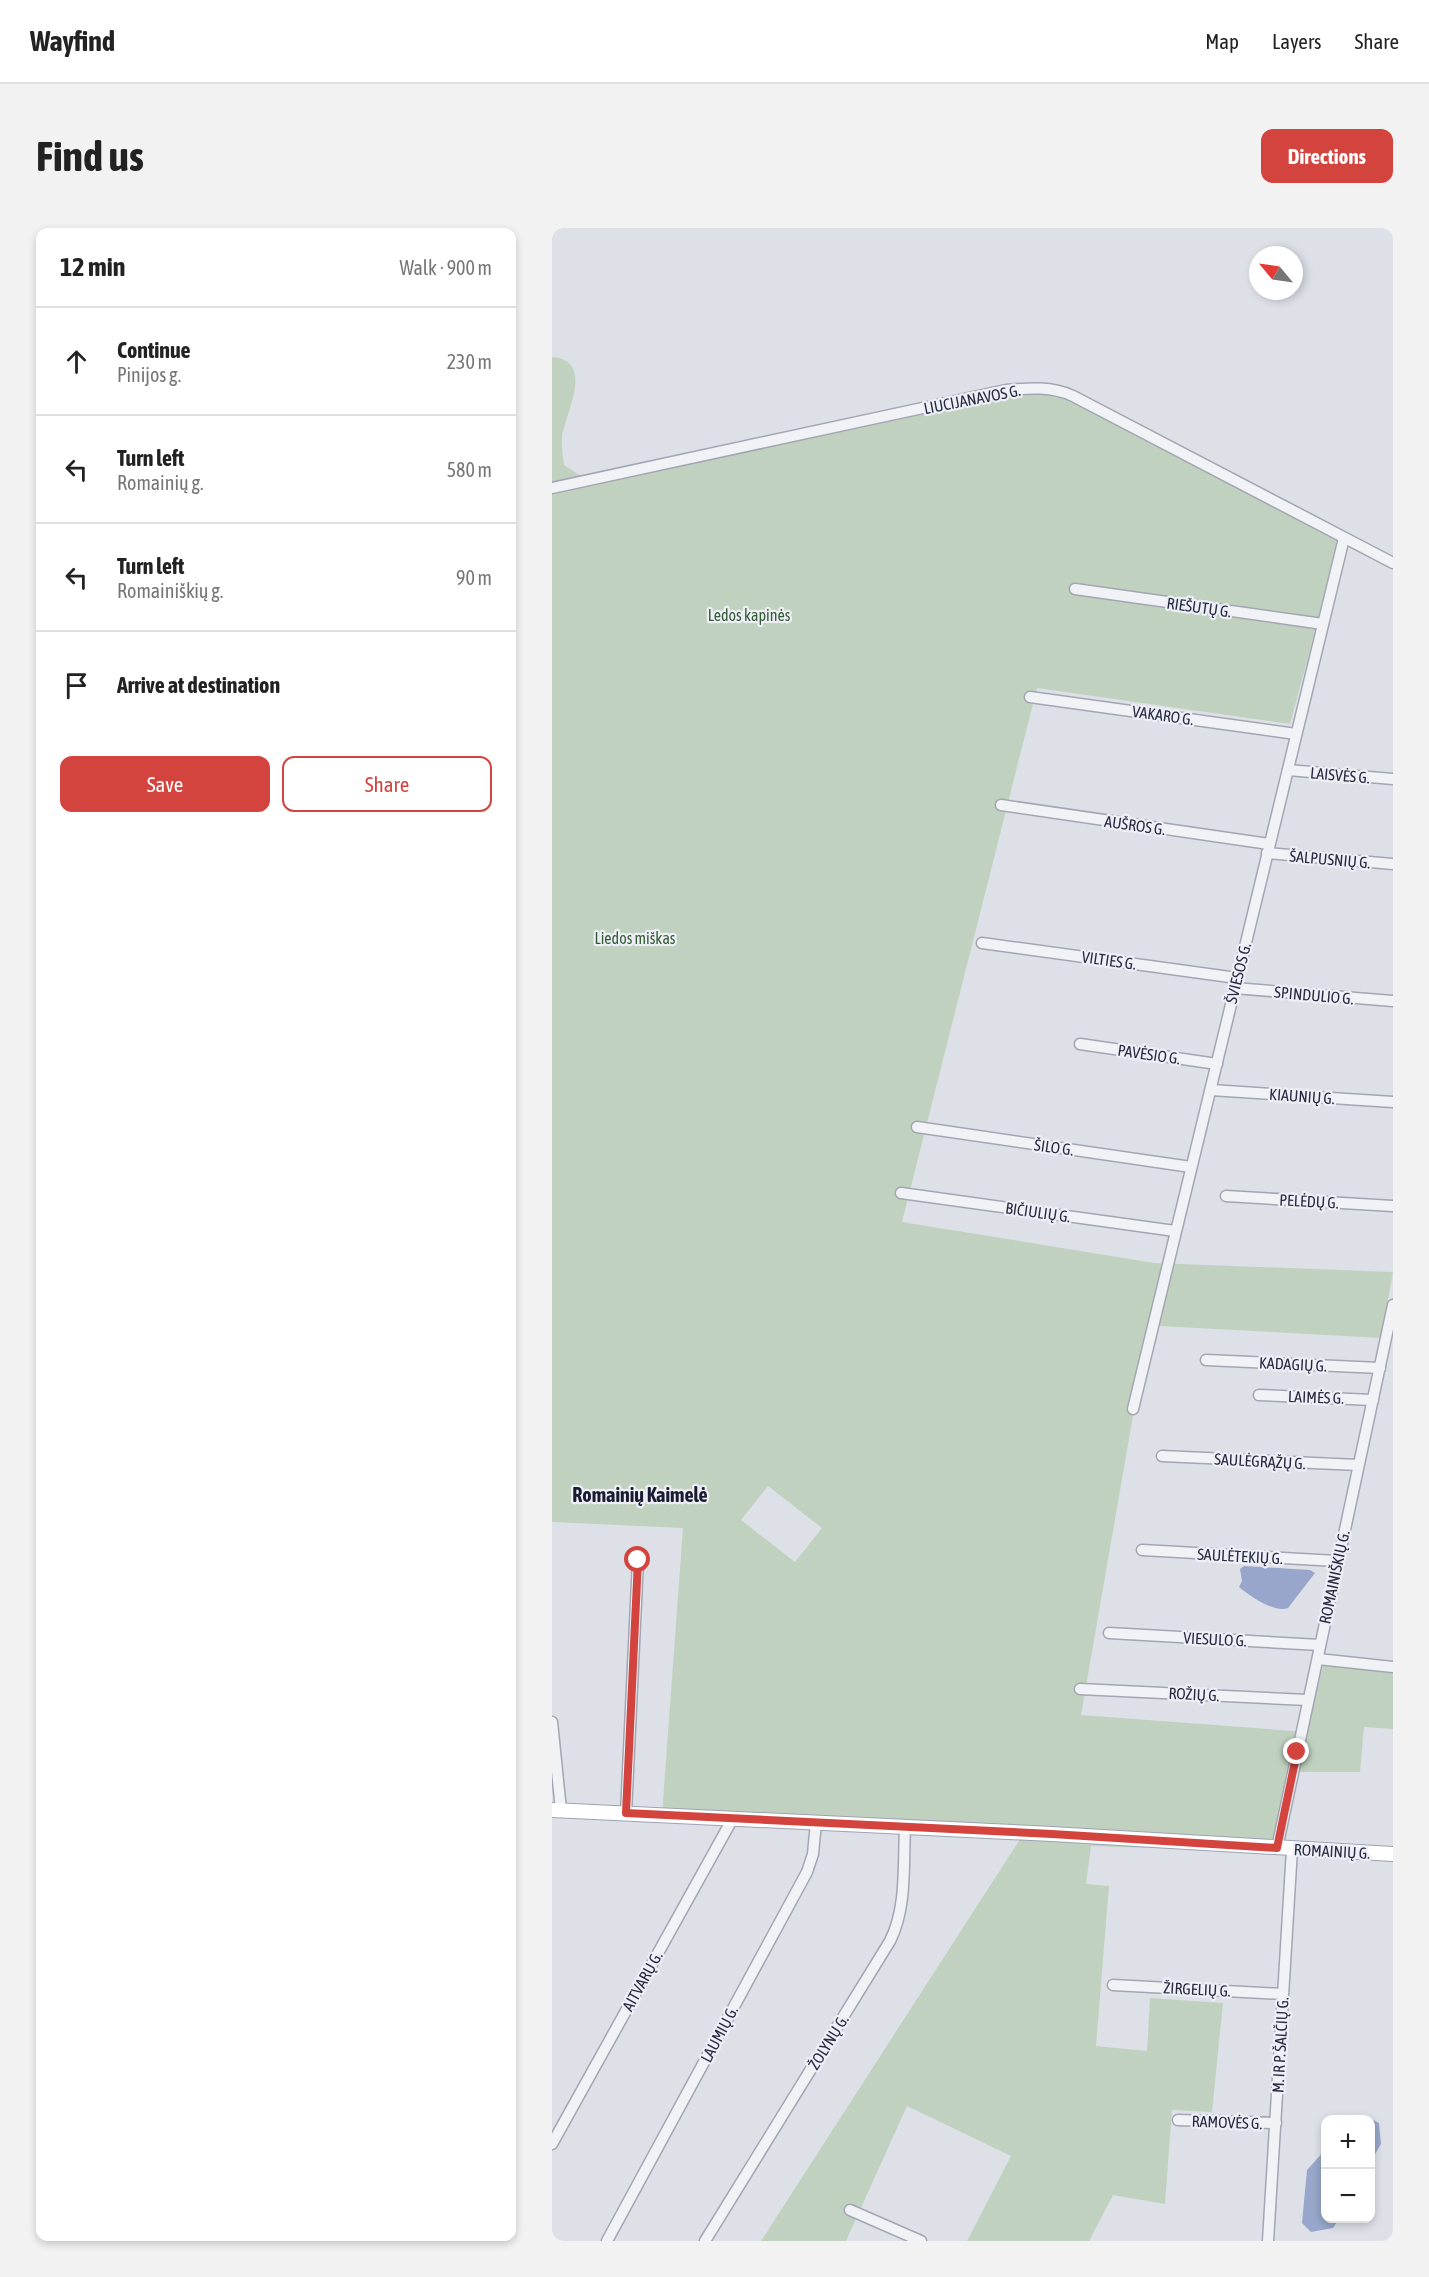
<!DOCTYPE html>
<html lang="en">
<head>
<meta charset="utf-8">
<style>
  body { margin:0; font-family:"Asap Condensed",sans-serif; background:#f2f2f2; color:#222 }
  .controls { position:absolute; right:18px; bottom:18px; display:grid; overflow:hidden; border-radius:12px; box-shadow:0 3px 9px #0003 }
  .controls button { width:54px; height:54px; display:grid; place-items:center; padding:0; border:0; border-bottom:2px solid #e0e0e0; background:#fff; color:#222; font:30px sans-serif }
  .compass { position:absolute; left:697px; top:18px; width:54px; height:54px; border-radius:50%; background:#fff; box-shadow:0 3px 9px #0003; rotate:299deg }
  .stop { position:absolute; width:18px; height:18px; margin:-14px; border:4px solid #d3443e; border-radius:50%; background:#fff }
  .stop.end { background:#d3443e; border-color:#fff; box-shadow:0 2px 6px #0008 }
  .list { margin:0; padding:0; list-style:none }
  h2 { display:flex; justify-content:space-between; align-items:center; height:78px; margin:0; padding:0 24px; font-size:26px }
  h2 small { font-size:20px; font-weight:400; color:#767676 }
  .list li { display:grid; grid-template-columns:39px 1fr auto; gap:18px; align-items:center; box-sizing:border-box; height:108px; padding:0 24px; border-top:2px solid #e0e0e0 }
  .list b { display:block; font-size:22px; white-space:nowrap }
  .list p { margin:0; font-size:20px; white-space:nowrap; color:#767676 }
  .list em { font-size:20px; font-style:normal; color:#767676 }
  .actions { display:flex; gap:12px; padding:18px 24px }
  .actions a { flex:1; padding:14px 0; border:2px solid #d3443e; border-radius:12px; text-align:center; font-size:21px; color:#d3443e }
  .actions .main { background:#d3443e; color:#fff }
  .icon { flex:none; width:33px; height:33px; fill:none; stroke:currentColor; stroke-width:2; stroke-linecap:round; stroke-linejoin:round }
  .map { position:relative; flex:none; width:841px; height:2013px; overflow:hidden; border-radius:12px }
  header { display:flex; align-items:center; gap:36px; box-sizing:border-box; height:84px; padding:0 30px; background:#fff; border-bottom:2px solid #e0e0e0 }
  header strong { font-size:28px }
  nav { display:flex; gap:33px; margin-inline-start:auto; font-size:21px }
  .intro { display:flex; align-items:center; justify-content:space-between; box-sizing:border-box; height:144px; padding:0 36px }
  h1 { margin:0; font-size:42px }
  .button { padding:15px 27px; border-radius:12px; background:#d3443e; color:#fff; font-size:21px; font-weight:700 }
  main { display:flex; gap:36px; padding:0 36px }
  aside { flex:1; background:#fff; border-radius:12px; box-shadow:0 3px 9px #0003 }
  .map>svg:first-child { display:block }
</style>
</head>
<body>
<header>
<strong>Wayfind</strong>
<nav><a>Map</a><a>Layers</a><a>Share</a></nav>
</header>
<div class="intro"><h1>Find us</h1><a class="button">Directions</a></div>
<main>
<aside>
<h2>12 min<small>Walk · 900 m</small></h2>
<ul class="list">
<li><svg class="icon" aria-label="ahead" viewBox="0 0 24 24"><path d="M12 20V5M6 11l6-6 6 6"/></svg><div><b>Continue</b><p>Pinijos g.</p></div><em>230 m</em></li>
<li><svg class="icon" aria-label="left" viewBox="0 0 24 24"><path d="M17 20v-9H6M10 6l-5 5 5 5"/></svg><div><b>Turn left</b><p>Romainių g.</p></div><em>580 m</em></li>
<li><svg class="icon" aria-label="left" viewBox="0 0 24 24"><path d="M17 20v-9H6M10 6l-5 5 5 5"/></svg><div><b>Turn left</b><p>Romainiškių g.</p></div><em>90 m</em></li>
<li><svg class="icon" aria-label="arrive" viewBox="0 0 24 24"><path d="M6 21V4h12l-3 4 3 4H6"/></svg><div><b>Arrive at destination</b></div></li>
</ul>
<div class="actions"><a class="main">Save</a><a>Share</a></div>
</aside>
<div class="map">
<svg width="841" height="2013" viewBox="0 0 841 2013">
  <rect width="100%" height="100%" fill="#dee0e8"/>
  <!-- green -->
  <path fill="#c0d2bf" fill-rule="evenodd" d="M0 129C44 132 13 186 10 209 9 218 11 228 12 237L35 252 454 162 501 161 788 301 757 426 738 496 485 460 350 994 602 1035 841 1044 829 1110 607 1098 582 1182 529 1487 755 1504 772 1433 841 1442V1501L812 1499 808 1544H736L719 1624 539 1618 534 1656 557 1658 544 1818 595 1823 598 1770 671 1775 660 1884 620 1882 613 1976 561 1967 537 2013H415L459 1928 355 1878 294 2013H209L470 1608 110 1587 131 1300 0 1294ZM216 1258 270 1300 243 1334 189 1292Z"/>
  <!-- water -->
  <g fill="#97a6ca">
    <path d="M692 1338 758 1342 763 1345 736 1380C722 1385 698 1368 687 1359L690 1353 688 1341Z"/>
    <path d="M812 1887 827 1895 829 1916 819 1933 818 1892 807 1891Z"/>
    <path d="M773 1922 774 1990 787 1991 781 2000 759 2004 750 1995 755 1942Z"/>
  </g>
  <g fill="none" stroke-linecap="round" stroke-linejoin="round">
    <defs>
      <g id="minor">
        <path d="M0 260 454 162C477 160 500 158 521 168L841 335"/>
        <path d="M523 361 771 396"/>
        <path d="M478 469 744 506"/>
        <path d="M736 542 841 551"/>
        <path d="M449 577 717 616"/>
        <path d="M715 625 841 636"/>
        <path d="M430 715 685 750"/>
        <path d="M682 760 841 773"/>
        <path d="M528 816 665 836"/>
        <path d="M659 862 841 874"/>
        <path d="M365 899 639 939"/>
        <path d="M349 965 623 1003"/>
        <path d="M674 968 841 978"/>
        <path d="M654 1132 828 1140"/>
        <path d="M707 1167 821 1172"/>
        <path d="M581 1181 792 310"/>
        <path d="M610 1228 806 1237"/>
        <path d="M590 1322 785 1333"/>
        <path d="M557 1405 768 1417"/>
        <path d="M766 1431 841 1439"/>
        <path d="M528 1461 756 1472"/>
        <path d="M0 1494 9 1582"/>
        <path d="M74 1585 86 1332"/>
        <path d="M725 1620 841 1077"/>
        <path d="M561 1757 730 1766"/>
        <path d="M626 1892 724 1895"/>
        <path d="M0 1916 181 1590"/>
        <path d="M298 1982 369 2013"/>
        <path d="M55 2013 255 1644 261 1626 264 1594"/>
        <path d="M153 2013 338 1713C355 1679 351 1638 353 1600"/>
        <path d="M716 2013 740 1621"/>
      </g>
      <path id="major" d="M0 1582 500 1606 841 1626"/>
    </defs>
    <!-- minor casing -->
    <use href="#minor" stroke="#a3a6b2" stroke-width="13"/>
    <!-- major casing -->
    <use href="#major" stroke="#9da2b4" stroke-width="16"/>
    <!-- minor -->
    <use href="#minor" stroke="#f1f2f6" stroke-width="10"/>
    <!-- major -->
    <use href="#major" stroke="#fff" stroke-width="14"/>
  </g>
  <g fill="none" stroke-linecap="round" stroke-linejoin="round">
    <!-- route -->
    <path stroke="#d3443e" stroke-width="8" d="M86 1332 74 1585 500 1606 725 1620 745 1524"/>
  </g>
  <g text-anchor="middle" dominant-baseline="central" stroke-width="4.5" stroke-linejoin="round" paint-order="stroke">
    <!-- street labels -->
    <g font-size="16" fill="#272b40" stroke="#eeeff6">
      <text transform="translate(420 171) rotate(-11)">LIUCIJANAVOS G.</text>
      <text transform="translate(647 379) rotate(8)">RIEŠUTŲ G.</text>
      <text transform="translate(611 487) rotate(8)">VAKARO G.</text>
      <text transform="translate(788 547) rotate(5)">LAISVĖS G.</text>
      <text transform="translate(583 597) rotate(8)">AUŠROS G.</text>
      <text transform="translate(778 631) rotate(5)">ŠALPUSNIŲ G.</text>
      <text transform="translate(557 732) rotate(8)">VILTIES G.</text>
      <text transform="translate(686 745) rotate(-76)">ŠVIESOS G.</text>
      <text transform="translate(762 767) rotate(5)">SPINDULIO G.</text>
      <text transform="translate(597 826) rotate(8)">PAVĖSIO G.</text>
      <text transform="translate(750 868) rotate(4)">KIAUNIŲ G.</text>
      <text transform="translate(502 919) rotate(8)">ŠILO G.</text>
      <text transform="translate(757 973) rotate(3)">PELĖDŲ G.</text>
      <text transform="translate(486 984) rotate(8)">BIČIULIŲ G.</text>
      <text transform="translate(741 1136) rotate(3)">KADAGIŲ G.</text>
      <text transform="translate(764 1169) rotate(2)">LAIMĖS G.</text>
      <text transform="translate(708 1233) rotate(3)">SAULĖGRĄŽŲ G.</text>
      <text transform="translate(688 1328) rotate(3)">SAULĖTEKIŲ G.</text>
      <text transform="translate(782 1349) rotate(-78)">ROMAINIŠKIŲ G.</text>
      <text transform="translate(663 1411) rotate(3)">VIESULO G.</text>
      <text transform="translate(642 1466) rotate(3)">ROŽIŲ G.</text>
      <text transform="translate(780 1623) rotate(3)">ROMAINIŲ G.</text>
      <text transform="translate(90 1753) rotate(-61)">AITVARŲ G.</text>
      <text transform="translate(645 1761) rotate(3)">ŽIRGELIŲ G.</text>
      <text transform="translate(167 1806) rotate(-62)">LAUMIŲ G.</text>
      <text transform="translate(276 1814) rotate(-58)">ŽOLYNŲ G.</text>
      <text transform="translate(728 1817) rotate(-87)">M. IR P. ŠALČIŲ G.</text>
      <text transform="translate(675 1894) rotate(2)">RAMOVĖS G.</text>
    </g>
    <!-- park labels -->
    <g font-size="16" fill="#335c34" stroke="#eeeff6">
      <text x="197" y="387">Ledos kapinės</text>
      <text x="83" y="710">Liedos miškas</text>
    </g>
    <!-- quarter labels -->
    <g font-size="20" font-weight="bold" fill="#191c30" stroke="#eeeff6">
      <text x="88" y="1266">Romainių Kaimelė</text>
    </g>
  </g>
</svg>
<div class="controls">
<button>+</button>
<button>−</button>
</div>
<svg class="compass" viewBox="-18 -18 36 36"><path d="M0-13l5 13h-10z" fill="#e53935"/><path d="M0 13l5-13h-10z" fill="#767676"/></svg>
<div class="stop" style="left:86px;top:1332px"></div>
<div class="stop end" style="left:745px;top:1524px"></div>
</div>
</main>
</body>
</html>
